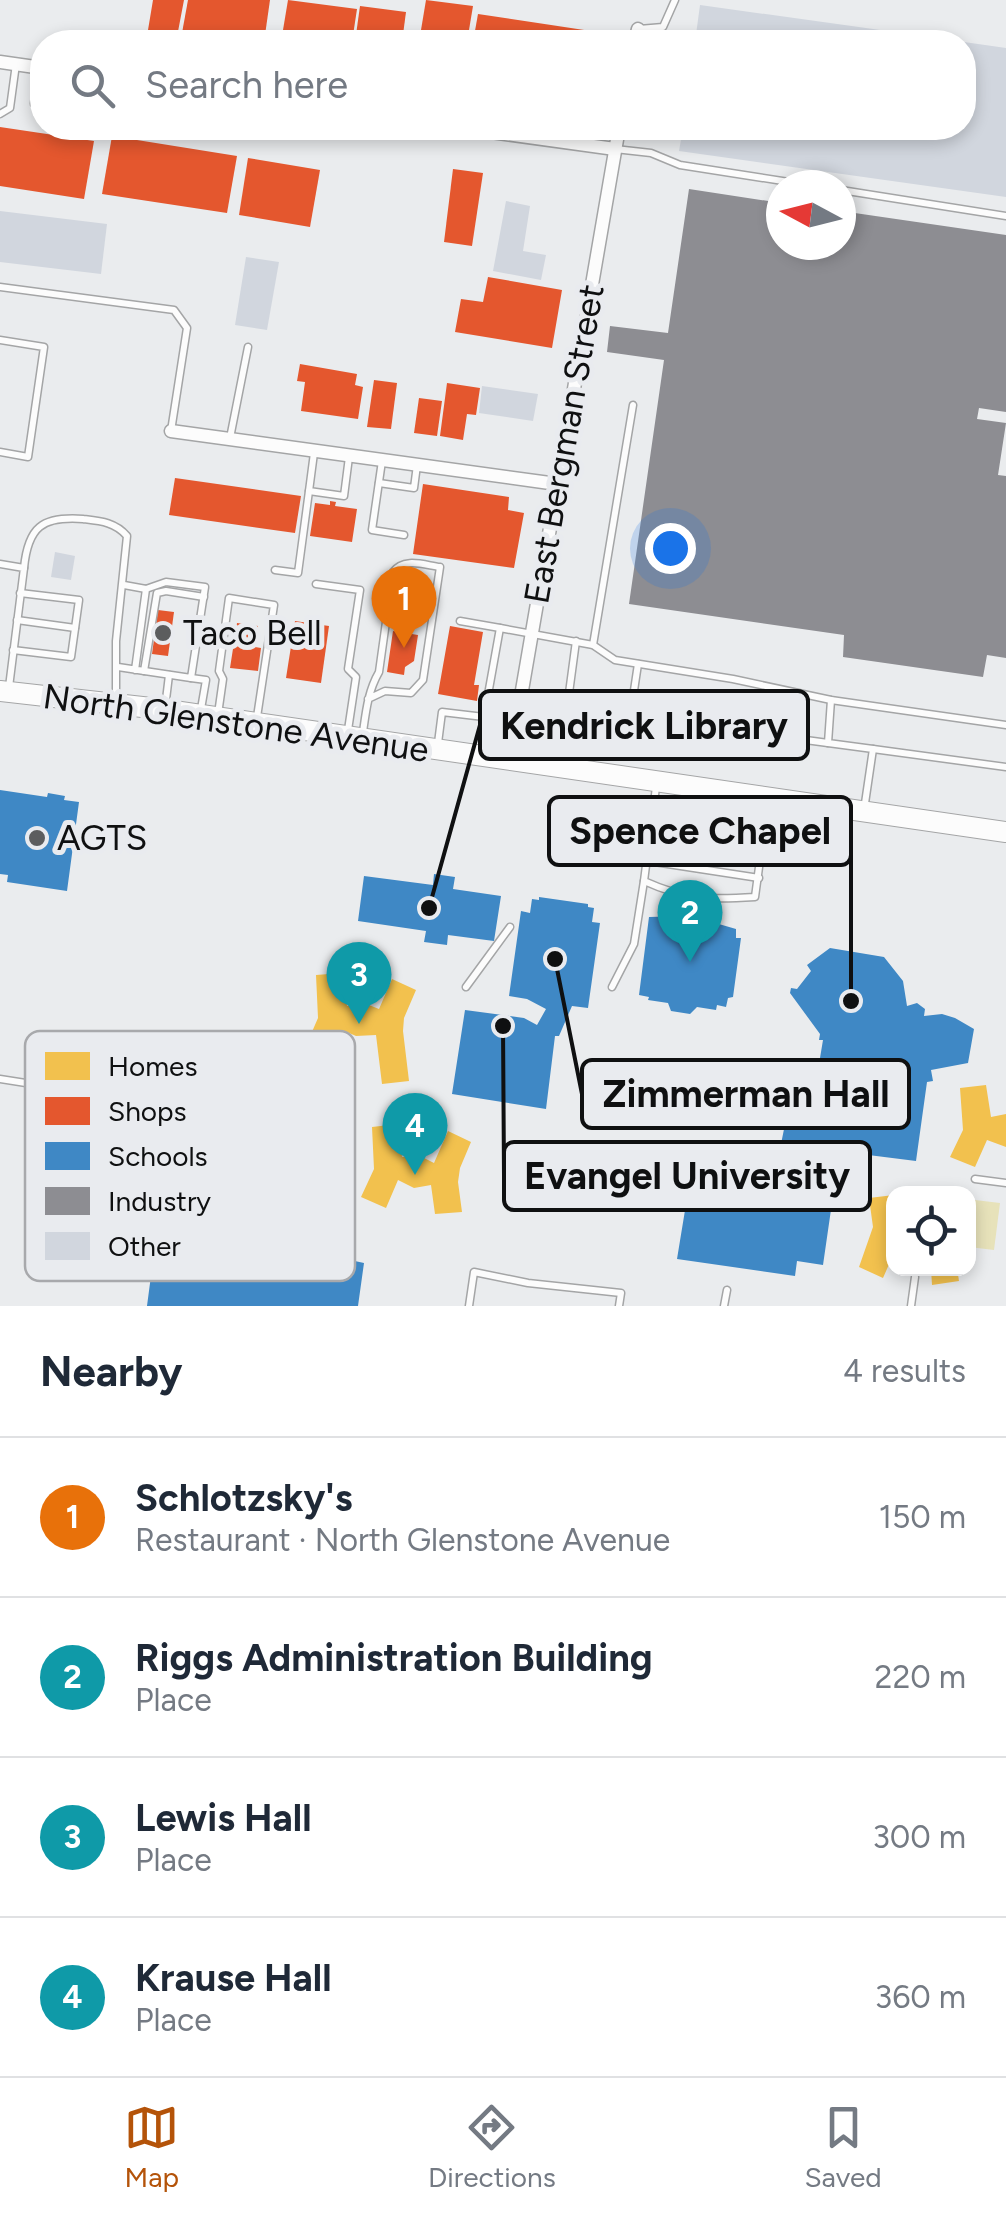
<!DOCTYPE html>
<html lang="en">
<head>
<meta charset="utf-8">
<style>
  body { margin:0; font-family:Figtree,sans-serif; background:#f2f2f3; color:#1f2937 }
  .controls { position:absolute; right:30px; bottom:30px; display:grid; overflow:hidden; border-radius:20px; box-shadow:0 5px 15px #0003 }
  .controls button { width:90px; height:90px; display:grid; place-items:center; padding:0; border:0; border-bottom:2px solid #e0e1e3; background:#fff; color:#1f2937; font:50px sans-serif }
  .compass { position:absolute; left:766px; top:170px; width:90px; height:90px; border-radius:50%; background:#fff; box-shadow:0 5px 15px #0003; rotate:277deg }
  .you { position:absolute; left:670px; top:548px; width:35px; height:35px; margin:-25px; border:8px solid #fff; border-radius:50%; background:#1a73e8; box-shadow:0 0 0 15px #1a73e833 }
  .badge { display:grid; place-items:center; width:65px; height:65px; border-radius:50%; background:#b45309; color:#fff; font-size:32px; font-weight:700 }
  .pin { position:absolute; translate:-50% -82px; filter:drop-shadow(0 2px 5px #0008) }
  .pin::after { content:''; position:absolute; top:52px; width:35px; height:30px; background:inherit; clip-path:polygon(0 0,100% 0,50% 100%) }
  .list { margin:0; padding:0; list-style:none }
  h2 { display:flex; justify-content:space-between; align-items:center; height:130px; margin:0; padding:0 40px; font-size:42px }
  h2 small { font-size:32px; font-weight:400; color:#747a83 }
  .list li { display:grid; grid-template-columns:65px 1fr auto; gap:30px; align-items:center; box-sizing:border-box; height:160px; padding:0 40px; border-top:2px solid #e0e1e3 }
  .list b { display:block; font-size:38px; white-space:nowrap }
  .list p { margin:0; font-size:32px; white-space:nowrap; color:#747a83 }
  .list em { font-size:32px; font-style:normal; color:#747a83 }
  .icon { flex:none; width:55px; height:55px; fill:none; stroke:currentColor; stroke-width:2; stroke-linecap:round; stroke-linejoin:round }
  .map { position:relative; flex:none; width:1006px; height:1306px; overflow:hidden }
  .search { position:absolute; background:#fff; box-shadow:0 5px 15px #0003; left:30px; right:30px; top:30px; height:110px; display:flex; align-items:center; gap:25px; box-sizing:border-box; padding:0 35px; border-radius:40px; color:#747a83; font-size:38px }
  .sheet { height:770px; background:#fff }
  nav { display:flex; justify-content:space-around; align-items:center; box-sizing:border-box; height:140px; border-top:2px solid #e0e1e3; background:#fff; font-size:28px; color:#747a83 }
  nav a { display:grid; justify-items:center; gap:5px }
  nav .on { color:#b45309 }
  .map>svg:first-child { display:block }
</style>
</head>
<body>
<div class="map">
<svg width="1006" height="1306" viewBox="0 0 1006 1306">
  <rect width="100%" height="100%" fill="#eaecee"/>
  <!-- green -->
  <path fill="#e7e2ba" d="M975 1200 1000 1203 994 1250 969 1247Z"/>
  <!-- homes -->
  <g fill="#f2c14e">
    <path d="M342 973 347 1006 363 1004 366 985 369 986V1005L379 1009 392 979 416 990 404 1018 403 1031 409 1081 382 1084 376 1035 356 1036 342 1030 323 1075 298 1064 318 1018 316 975Z"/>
    <path d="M986 1085 991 1117 1006 1114V1147L987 1140 975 1167 950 1157 963 1130 960 1088Z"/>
    <path d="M398 1124 402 1157 420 1156 434 1163 448 1131 471 1142 460 1168 458 1182 462 1212 435 1214 431 1185 414 1188 398 1180 386 1208 361 1197 374 1169 372 1127Z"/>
    <path d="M894 1195V1253L883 1278 859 1267 873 1227 869 1198Z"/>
    <path d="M931 1268H957L959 1281 932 1285Z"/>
  </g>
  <!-- shops -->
  <g fill="#e4572e">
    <path d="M153 0H184L176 42 151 40 146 42Z"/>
    <path d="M188 0H270L264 42 182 33Z"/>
    <path d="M288 0 357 9 352 42H281Z"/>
    <path d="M426 0 473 6 467 42H419Z"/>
    <path d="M360 6 406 12 402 42H355Z"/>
    <path d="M478 14 604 33 602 42H473Z"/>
    <path d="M0 127 94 141 84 199 0 186Z"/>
    <path d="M112 136 237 156 227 213 102 194Z"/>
    <path d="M248 158 320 170 310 227 239 215Z"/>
    <path d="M453 169 483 173 472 246 444 242Z"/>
    <path d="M488 277 562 290 552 348 455 332 461 299 483 302Z"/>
    <path d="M300 364 357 374 355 385 363 387 358 419 301 411 305 382 297 381Z"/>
    <path d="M374 380 397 383 391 429 367 427Z"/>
    <path d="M447 383 480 388 476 415 467 414 463 440 440 436Z"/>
    <path d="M419 398 442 401 437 436 414 433Z"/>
    <path d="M175 478 301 496 295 533 169 515Z"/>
    <path d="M423 484 509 497 508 510 524 513 514 568 413 554Z"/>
    <path d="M330 501 336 502 335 506 357 509 352 542 310 536 315 503 330 505Z"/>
    <path d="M158 610 174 612 168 656 152 654Z"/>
    <path d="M295 621 329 626 321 683 286 678Z"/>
    <path d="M237 623 258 626 255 647 261 648 258 671 230 668Z"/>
    <path d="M450 626 483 632 474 685H479L477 701 438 694Z"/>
    <path d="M393 631 418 635 414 661 405 667 404 675 387 672Z"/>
  </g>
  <!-- schools -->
  <g fill="#3f88c5">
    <path d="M0 790 47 797 48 793 65 796 64 800 79 802 67 891 7 882 8 875 0 874Z"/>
    <path d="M434 874 455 877 453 889 501 896 494 941 448 935 447 945 424 942 426 931 358 921 364 876 433 885Z"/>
    <path d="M539 897 588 904V907L594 908 592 922 600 923 588 1008 572 1006 559 1036H555L546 1109 452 1094 465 1010 524 1018 537 1025 546 1009 527 999 509 996 521 911 530 913 532 899 539 900Z"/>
    <path d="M685 911 706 914 705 920 736 929V938H741L733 997 728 998 726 1007 717 1005 716 1010 697 1007 690 1014 671 1011 668 1003 648 1000 649 997 639 995 649 917 684 916Z"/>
    <path d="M830 948 884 957 903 981 907 1006 917 1003 925 1009 924 1016 942 1014 955 1018 974 1029 968 1063 931 1070 933 1081 927 1082 916 1161 781 1144 798 1060 819 1064 823 1040H819L820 1034 790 993 791 988 797 989 811 971 807 965Z"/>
    <path d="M750 1164 759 1165 758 1171 835 1182 823 1265 797 1261 795 1276 677 1259 688 1192 682 1191 680 1182 689 1175 697 1180H721L750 1170Z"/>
    <path d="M262 1249 268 1269 284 1253 289 1272 305 1255 315 1279 316 1270 339 1272 341 1258 364 1263 358 1306H147L154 1253 239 1265 237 1280Z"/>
  </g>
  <!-- industry -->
  <path fill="#8d8d92" d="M689 189 781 203V245H841V211L1006 235V412L979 408 977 419 1006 423 998 475 1006 476V658L987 655 983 677 843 657 844 635 629 604 664 360 607 352 610 326 668 333Z"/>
  <!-- building -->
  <g fill="#d1d6de">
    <path d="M700 5 952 40V42H695Z"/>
    <path d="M964 42 1006 48V197L679 151 683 128H964Z"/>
    <path d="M506 201 530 206 523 251 546 255 541 280 493 271Z"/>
    <path d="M0 211 107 224 101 274 0 262Z"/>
    <path d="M246 257 279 262 267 330 235 325Z"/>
    <path d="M482 386 538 394 533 421 479 413Z"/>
    <path d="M55 552 75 556 71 580 51 577Z"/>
  </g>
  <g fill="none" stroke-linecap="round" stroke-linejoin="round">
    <defs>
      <g id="service">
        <path d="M639 29 663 27 675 0"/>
        <path d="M38 68 34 104 42 109"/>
        <path d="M0 114 10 108 16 64"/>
        <path d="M615 149 651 153 680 165 808 185"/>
        <path d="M841 190 1006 216"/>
        <path d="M0 287 174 310 187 328 171 431"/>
        <path d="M0 340 44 347 28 457 0 452"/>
        <path d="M230 438 248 347"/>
        <path d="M314 453 309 491 344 496 349 457"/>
        <path d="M382 461 372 530 404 535"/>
        <path d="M379 483 414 488 417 465"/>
        <path d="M0 564 24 568 9 687"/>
        <path d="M24 568C28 527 42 516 83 519 100 521 115 522 127 536L116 641V699"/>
        <path d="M275 570 298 573 309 491"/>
        <path d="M316 584 360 590 348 669 356 677 348 730"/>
        <path d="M124 585 146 589"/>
        <path d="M17 620 75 628"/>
        <path d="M500 628 593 645 615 660 733 679 831 700 1006 725"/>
        <path d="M576 641 567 708 828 743"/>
        <path d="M593 645 633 405"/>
        <path d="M13 650 71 657 79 600 20 593"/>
        <path d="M118 667 191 678 205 587 166 582 146 589 135 670"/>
        <path d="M144 671 157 593 166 591 204 597"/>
        <path d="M191 678 206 680 201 709"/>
        <path d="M831 700 828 743 873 749 864 810"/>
        <path d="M165 708 169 675"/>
        <path d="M218 714 223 679 219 671 229 598 274 605 257 717"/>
        <path d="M630 717 638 664"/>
        <path d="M363 732C366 711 368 691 379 672L393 572C404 557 424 565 440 567L423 680 411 693 385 691 368 699"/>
        <path d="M438 743 442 712 484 717 500 628 460 621"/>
        <path d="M873 749 1006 767"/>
        <path d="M656 787 644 881C686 900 709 900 755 897L768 800"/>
        <path d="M648 861 759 878"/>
        <path d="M466 987 510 927"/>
        <path d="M612 987 634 944 644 881"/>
        <path d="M265 1060 290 1066 309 1080 341 1085"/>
        <path d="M0 1079 102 1095"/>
        <path d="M975 1179 1006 1183"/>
        <path d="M469 1306 474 1272 528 1283 621 1293 619 1306"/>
        <path d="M724 1306 727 1290"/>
        <path d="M911 1306 915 1277"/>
      </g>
      <g id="minor">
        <path d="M635 42 638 29"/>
        <path d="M0 62 42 68"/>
        <path d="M462 128 615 149"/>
        <path d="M171 431 557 484"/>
        <path d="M510 760 619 128"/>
      </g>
      <path id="primary" d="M0 691 160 709 1006 832"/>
    </defs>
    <!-- service casing -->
    <use href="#service" stroke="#a4a5a6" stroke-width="9"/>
    <!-- minor casing -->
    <use href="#minor" stroke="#a4a5a6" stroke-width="15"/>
    <!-- primary casing -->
    <use href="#primary" stroke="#a4a5a6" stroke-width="22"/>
    <!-- service -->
    <use href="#service" stroke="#fcfcfc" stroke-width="6"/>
    <!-- minor -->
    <use href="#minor" stroke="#fcfcfc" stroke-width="12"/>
    <!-- primary -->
    <use href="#primary" stroke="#fcfcfc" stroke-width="20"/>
  </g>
  <!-- markers -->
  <g fill="#5c5d5e" stroke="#e9ebef" stroke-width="4">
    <circle cx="163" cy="633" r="10"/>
    <circle cx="37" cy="838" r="10"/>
  </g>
  <g text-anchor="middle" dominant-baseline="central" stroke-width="10" stroke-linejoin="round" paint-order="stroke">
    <!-- street labels -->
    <g font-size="35" fill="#0f1011" stroke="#e9ebef">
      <text transform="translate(564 444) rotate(-80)">East Bergman Street</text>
      <text transform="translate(236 723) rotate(8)">North Glenstone Avenue</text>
    </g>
    <!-- poi labels -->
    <g font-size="35" fill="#0f1011" stroke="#e9ebef" text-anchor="start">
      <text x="183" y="633">Taco Bell</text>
      <text x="57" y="838">AGTS</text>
    </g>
  </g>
  <!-- legend -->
  <rect x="25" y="1031" width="330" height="250" rx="15" fill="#e9ebef" stroke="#a8a9ac" stroke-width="2.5"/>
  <rect x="45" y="1052" width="45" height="28" fill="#f2c14e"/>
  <rect x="45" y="1097" width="45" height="28" fill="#e4572e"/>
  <rect x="45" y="1142" width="45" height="28" fill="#3f88c5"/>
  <rect x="45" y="1187" width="45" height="28" fill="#8d8d92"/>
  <rect x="45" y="1232" width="45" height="28" fill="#d1d6de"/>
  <g font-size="28" fill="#0f1011">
    <text x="108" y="1076">Homes</text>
    <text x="108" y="1121">Shops</text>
    <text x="108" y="1166">Schools</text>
    <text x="108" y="1211">Industry</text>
    <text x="108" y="1256">Other</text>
  </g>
  <!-- callouts -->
  <path fill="none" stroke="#0f1011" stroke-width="4" d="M429 908L480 725M851 1001L851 831M555 959L582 1094M503 1026L504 1176"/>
  <g fill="#0f1011" stroke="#e9ebef" stroke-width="4">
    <circle cx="429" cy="908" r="10"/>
    <circle cx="851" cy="1001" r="10"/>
    <circle cx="555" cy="959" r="10"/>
    <circle cx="503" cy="1026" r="10"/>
  </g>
  <g fill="#e9ebef" stroke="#0f1011" stroke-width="4">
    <rect x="480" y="691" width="328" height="68" rx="10"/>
    <rect x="549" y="797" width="302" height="68" rx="10"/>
    <rect x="582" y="1060" width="327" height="68" rx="10"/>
    <rect x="504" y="1142" width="366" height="68" rx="10"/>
  </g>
  <g font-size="38" text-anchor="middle" font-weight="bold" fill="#0f1011">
    <text x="644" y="739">Kendrick Library</text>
    <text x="700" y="844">Spence Chapel</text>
    <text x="746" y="1107">Zimmerman Hall</text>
    <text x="687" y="1189">Evangel University</text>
  </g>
</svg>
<div class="controls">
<button><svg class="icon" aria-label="locate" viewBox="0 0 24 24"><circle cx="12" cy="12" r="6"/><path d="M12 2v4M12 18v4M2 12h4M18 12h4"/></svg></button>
</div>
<svg class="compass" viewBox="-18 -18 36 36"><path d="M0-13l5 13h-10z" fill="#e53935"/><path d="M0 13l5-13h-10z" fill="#747a83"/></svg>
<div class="you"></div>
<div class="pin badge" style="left:404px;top:648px;background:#e8710a">1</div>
<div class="pin badge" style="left:690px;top:962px;background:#0f9aa8">2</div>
<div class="pin badge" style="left:359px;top:1024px;background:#0f9aa8">3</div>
<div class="pin badge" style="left:415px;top:1175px;background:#0f9aa8">4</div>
<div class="search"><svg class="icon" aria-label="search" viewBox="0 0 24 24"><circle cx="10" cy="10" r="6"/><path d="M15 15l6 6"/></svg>Search here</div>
</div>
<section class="sheet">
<h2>Nearby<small>4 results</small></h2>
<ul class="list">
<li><span class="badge" style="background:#e8710a">1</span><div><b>Schlotzsky's</b><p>Restaurant · North Glenstone Avenue</p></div><em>150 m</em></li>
<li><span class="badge" style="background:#0f9aa8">2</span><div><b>Riggs Administration Building</b><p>Place</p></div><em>220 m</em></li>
<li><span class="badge" style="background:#0f9aa8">3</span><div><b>Lewis Hall</b><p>Place</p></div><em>300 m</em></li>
<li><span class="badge" style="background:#0f9aa8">4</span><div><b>Krause Hall</b><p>Place</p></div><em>360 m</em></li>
</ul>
</section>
<nav>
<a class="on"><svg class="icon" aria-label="map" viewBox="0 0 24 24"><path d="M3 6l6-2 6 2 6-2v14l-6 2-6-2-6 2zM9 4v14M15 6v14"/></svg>Map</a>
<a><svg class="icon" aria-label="directions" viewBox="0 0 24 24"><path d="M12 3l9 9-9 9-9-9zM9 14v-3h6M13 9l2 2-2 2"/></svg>Directions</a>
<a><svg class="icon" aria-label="saved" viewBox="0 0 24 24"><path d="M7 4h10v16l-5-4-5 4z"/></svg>Saved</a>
</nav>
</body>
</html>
